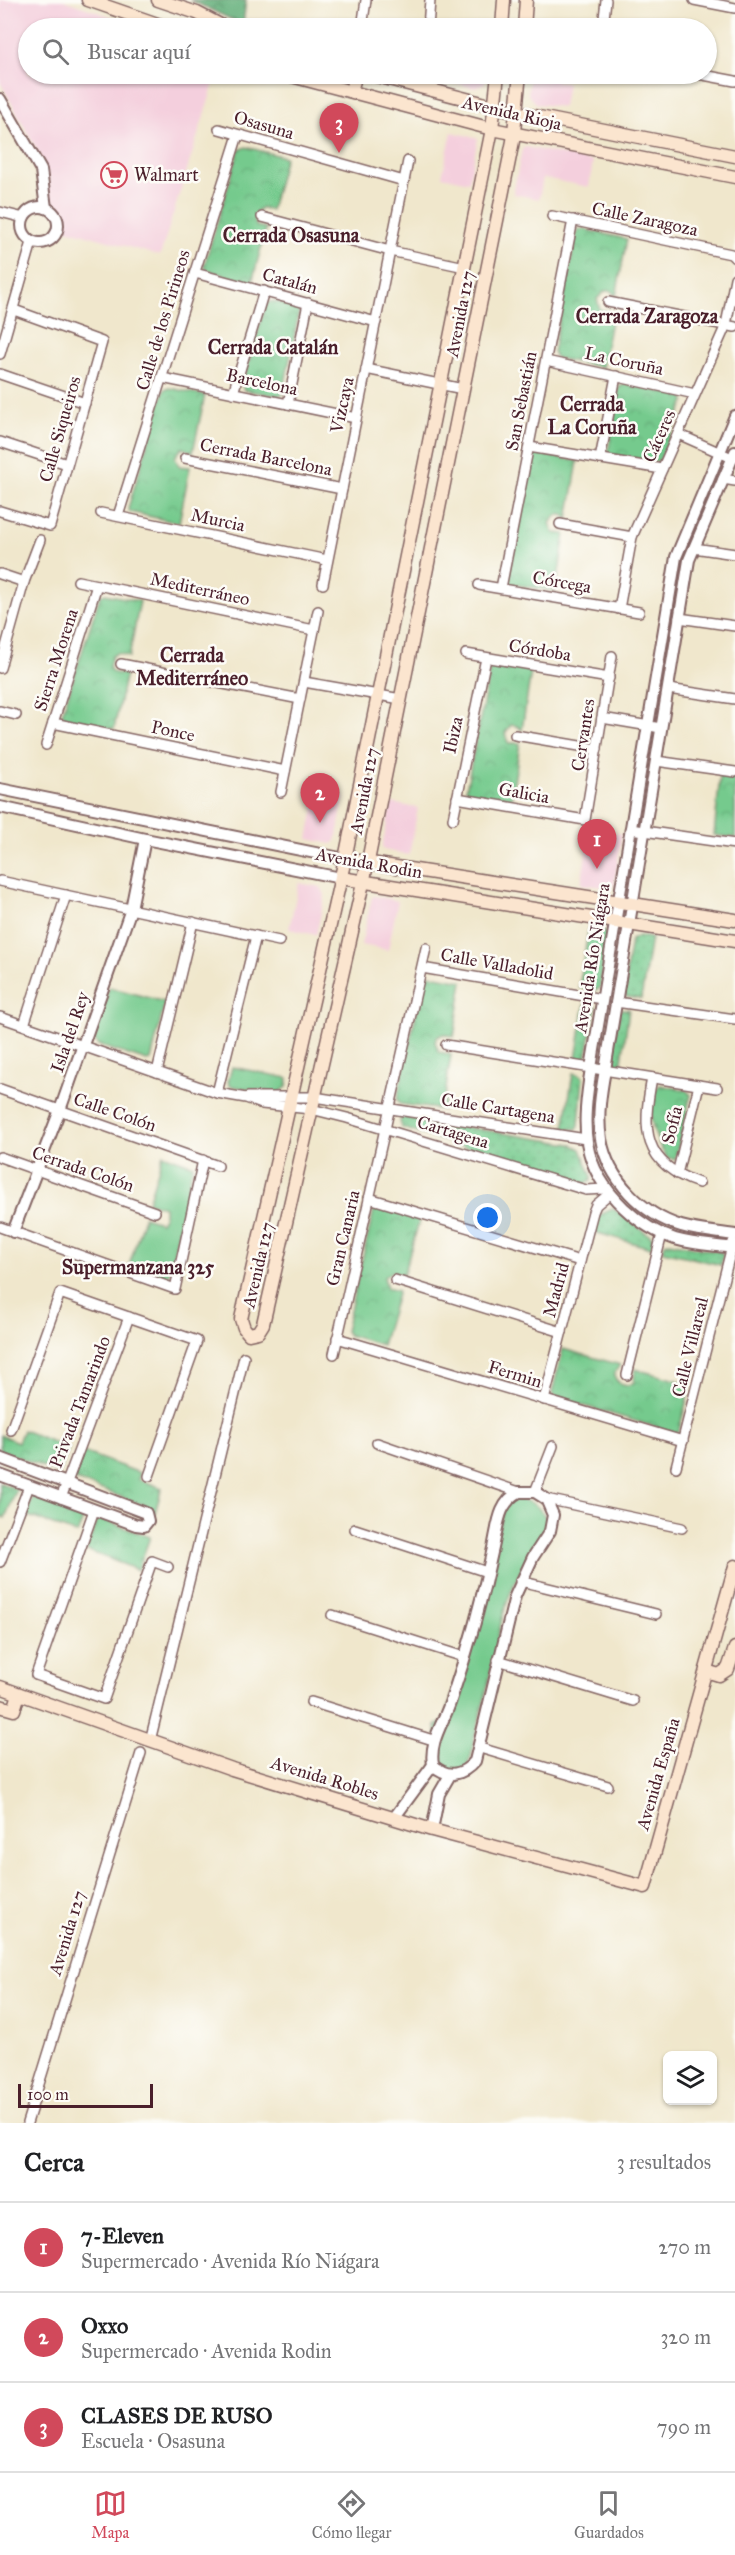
<!DOCTYPE html>
<html lang="es">
<head>
<meta charset="utf-8">
<style>
  body { margin:0; font-family:"IM FELL Great Primer",serif; background:#f6f6f6; color:#202124 }
  .controls { position:absolute; right:18px; bottom:18px; display:grid; overflow:hidden; border-radius:9px; box-shadow:0 2px 4px #0004 }
  .controls button { width:54px; height:54px; display:grid; place-items:center; padding:0; border:0; border-bottom:2px solid #e0e0e0; background:#fff; color:#202124; font:30px sans-serif }
  .scale { position:absolute; left:18px; bottom:15px; width:135px; box-sizing:border-box; padding-left:6px; border:3px solid #4a1f2b; border-top:0; font-size:16px; line-height:21px; white-space:nowrap; color:#4a1f2b; -webkit-text-stroke:4px #fdfcf7; paint-order:stroke }
  .you { position:absolute; left:488px; top:1218px; width:21px; height:21px; margin:-15px; border:4px solid #fff; border-radius:50%; background:#1a73e8; box-shadow:0 0 0 9px #1a73e833 }
  .badge { display:grid; place-items:center; width:39px; height:39px; border-radius:50%; background:#d1495b; color:#fff; font-size:20px; font-weight:700 }
  .pin { position:absolute; translate:-50% -50px; filter:drop-shadow(0 2px 3px #0008) }
  .pin::after { content:''; position:absolute; top:32px; width:21px; height:18px; background:inherit; clip-path:polygon(0 0,100% 0,50% 100%) }
  .list { margin:0; padding:0; list-style:none }
  h2 { display:flex; justify-content:space-between; align-items:center; height:78px; margin:0; padding:0 24px; font-size:26px }
  h2 small { font-size:20px; font-weight:400; color:#757577 }
  .list li { display:grid; grid-template-columns:39px 1fr auto; gap:18px; align-items:center; box-sizing:border-box; height:90px; padding:0 24px; border-top:2px solid #e0e0e0 }
  .list b { display:block; font-size:22px; white-space:nowrap }
  .list p { margin:0; font-size:20px; white-space:nowrap; color:#757577 }
  .list em { font-size:20px; font-style:normal; color:#757577 }
  .icon { flex:none; width:33px; height:33px; fill:none; stroke:currentColor; stroke-width:2; stroke-linecap:round; stroke-linejoin:round }
  .map { position:relative; flex:none; width:735px; height:2123px; overflow:hidden }
  .search { position:absolute; background:#fff; box-shadow:0 2px 4px #0004; left:18px; right:18px; top:18px; height:66px; display:flex; align-items:center; gap:15px; box-sizing:border-box; padding:0 21px; border-radius:33px; color:#757577; font-size:22px }
  .sheet { height:348px; background:#fff }
  nav { display:flex; justify-content:space-around; align-items:center; box-sizing:border-box; height:84px; border-top:2px solid #e0e0e0; background:#fff; font-size:16px; color:#757577 }
  nav a { display:grid; justify-items:center; gap:3px }
  nav .on { color:#d1495b }
  .map>svg:first-child { display:block }
</style>
</head>
<body>
<div class="map">
<svg width="735" height="2123" viewBox="0 0 735 2123">
  <defs>
    <pattern id="grass-dots" width="8" height="8" patternUnits="userSpaceOnUse" patternTransform="scale(1.5)"><rect width="8" height="8" fill="#75ca8d"/><path d="M2 2h.1M6 6h.1" fill="none" stroke="#67ad7a" stroke-width="1.8" stroke-linecap="round"/></pattern>
    <pattern id="forest-crowns" width="20" height="18" patternUnits="userSpaceOnUse" patternTransform="scale(1.5)"><rect width="20" height="18" fill="#60ae78"/><path d="M2 6a3 3 0 1 1 6 0M12 15a3 3 0 1 1 6 0" fill="none" stroke="#518d63"/></pattern>
    <pattern id="park-crowns" width="20" height="18" patternUnits="userSpaceOnUse" patternTransform="scale(1.5)"><rect width="20" height="18" fill="#75ca8d"/><path d="M2 6a3 3 0 1 1 6 0M12 15a3 3 0 1 1 6 0" fill="none" stroke="#67ad7a"/></pattern>
  </defs>
  <rect width="100%" height="100%" fill="#fdfcf7"/>
  <filter id="ink" filterUnits="userSpaceOnUse"><feTurbulence type="fractalNoise" baseFrequency=".0167" numOctaves="2"/><feDisplacementMap in="SourceGraphic" scale="12" xChannelSelector="R" yChannelSelector="G"/><feConvolveMatrix kernelMatrix="1 2 1 2 8 2 1 2 1" color-interpolation-filters="sRGB"/></filter>
  <filter id="wash" filterUnits="userSpaceOnUse"><feTurbulence type="fractalNoise" baseFrequency=".008" numOctaves="4" result="noise"/><feDisplacementMap in="SourceGraphic" scale="24" xChannelSelector="R" yChannelSelector="G"/><feGaussianBlur stdDeviation="1.35" result="paint"/><feColorMatrix in="noise" values="0 0 0 0 0 0 0 0 0 0 0 0 0 0 0 0 0 1.4 0 .05"/><feComposite in="paint" operator="in"/></filter>
  <g filter="url(#wash)">
    <rect width="100%" height="100%" fill="#f0e7cc"/>
    <!-- built -->
    <g fill="#f4cfdd">
      <path d="M0 0H63L144 28H28V74H217L160 256 63 228 64 216 57 205 46 198 49 179 40 156 0 82Z"/>
      <path d="M431 74H485V83L475 88 431 77Z"/>
      <path d="M530 74H557L556 81 567 83 563 107 537 104 528 95Z"/>
      <path d="M452 132 478 138 469 182 442 176Z"/>
      <path d="M526 147 593 161 589 187 543 178 539 199 513 194 522 149Z"/>
      <path d="M317 792 344 797 336 841 332 844 308 839Z"/>
      <path d="M391 803 418 808 409 855 384 850 382 847Z"/>
      <path d="M590 829 622 834 614 886 610 888 581 884Z"/>
      <path d="M299 883 321 887 325 895 316 935 289 929Z"/>
      <path d="M376 896 398 901 388 950 361 945 372 897Z"/>
    </g>
    <!-- grass -->
    <g fill="url(#grass-dots)" stroke="#60745c" stroke-width="1.5">
      <path d="M589 926 602 929 608 935 600 988 595 991 579 988Z"/>
      <path d="M638 936 651 938 641 999 627 997 623 993 631 940Z"/>
      <path d="M585 1003 593 1004 596 1007 586 1059 583 1061 576 1059Z"/>
      <path d="M622 1009H629L621 1068 613 1067 611 1063 619 1011Z"/>
      <path d="M573 1073 581 1075 583 1078 579 1125 577 1129H564Z"/>
      <path d="M402 1117 571 1144 581 1149 592 1177 591 1180 585 1184 402 1128 400 1121Z"/>
      <path d="M612 1209C623 1212 639 1229 651 1236L653 1239 651 1248 594 1232 598 1216Z"/>
      <path d="M669 1242 721 1252 723 1255 721 1265 663 1251 665 1244Z"/>
    </g>
    <!-- forest -->
    <path fill="url(#forest-crowns)" stroke="#556652" stroke-width="1.5" d="M190 0H246L243 25Z"/>
    <!-- park -->
    <g fill="url(#park-crowns)" stroke="#60745c" stroke-width="1.5">
      <path d="M246 147 285 157 271 210 261 208 254 215 256 226 266 228 252 283 207 270 204 266 239 150Z"/>
      <path d="M583 229 627 239 616 296 611 291H605L597 299 600 310 613 311 602 367 556 358 553 352 577 231Z"/>
      <path d="M272 301 295 306 299 312 283 394 278 396 244 390 242 385 266 304Z"/>
      <path d="M625 384 684 397 685 401 660 460 655 462 611 455 608 452 619 387Z"/>
      <path d="M169 388 205 395 193 452 182 448 175 457 179 466 190 467 179 523 130 512 128 508 164 390Z"/>
      <path d="M538 454 578 461 568 519 563 515H557L550 523 554 533 565 534 556 591 511 584 508 578 533 457Z"/>
      <path d="M105 594 140 601 129 657 117 653 112 656 109 667 112 672 119 674 126 673 114 729 66 720 62 714 100 596Z"/>
      <path d="M496 665 531 671 522 730 517 726 511 725 505 733 508 743H520L511 802 469 794 466 790 490 668Z"/>
      <path d="M720 776 735 778V838L714 835Z"/>
      <path d="M431 975 463 981 454 1037 443 1034 437 1037 435 1042 439 1052 451 1054 443 1110 400 1104 397 1099 424 978Z"/>
      <path d="M660 1085 686 1090 691 1095 675 1159 667 1158C655 1141 641 1102 660 1085Z"/>
      <path d="M379 1207 420 1219 403 1275 392 1271 384 1277 387 1288 398 1291 382 1345 348 1335 345 1331 374 1210Z"/>
      <path d="M563 1349 621 1365C609 1375 615 1384 629 1385L634 1382 635 1369 691 1384 679 1430 676 1433 554 1397 552 1393Z"/>
      <path d="M23 1430 69 1448 59 1473 0 1450V1435L18 1442Z"/>
      <path d="M83 1452 140 1473 138 1479 162 1488 154 1516 150 1515 143 1505 73 1479Z"/>
      <path d="M0 1483 17 1489 5 1518 0 1516Z"/>
      <path d="M34 1495 85 1514 77 1534 26 1515Z"/>
      <path d="M98 1518 150 1537 138 1570 86 1550Z"/>
    </g>
    <!-- garden -->
    <g fill="#75ca8d" stroke="#60745c" stroke-width="1.5">
      <path d="M109 987 165 1002 151 1060 147 1061 98 1045 93 1039Z"/>
      <path d="M232 1067 288 1078 287 1087 278 1093 230 1086 228 1082Z"/>
      <path d="M163 1154 193 1165 169 1274 162 1278 129 1266 144 1217 160 1222 164 1215V1207L148 1202Z"/>
      <path d="M513 1499C532 1499 542 1508 549 1524 530 1554 511 1583 502 1619 493 1657 487 1697 475 1735 470 1750 475 1753 465 1769L451 1773 437 1767 436 1726 445 1721 504 1508Z"/>
    </g>
  </g>
  <g filter="url(#ink)">
    <g fill="none" stroke-linecap="round" stroke-linejoin="round">
      <defs>
        <g id="minor">
          <path d="M694 0 735 8"/>
          <path d="M362 28 366 0"/>
          <path d="M428 28 430 0"/>
          <path d="M603 28 606 0"/>
          <path d="M698 74 735 81"/>
          <path d="M421 87 423 74"/>
          <path d="M219 129 404 181"/>
          <path d="M0 212 24 218"/>
          <path d="M552 216 731 254 735 258"/>
          <path d="M262 217 390 251 465 267"/>
          <path d="M195 273 376 322"/>
          <path d="M608 302 735 327"/>
          <path d="M0 354 32 242"/>
          <path d="M546 361 695 394"/>
          <path d="M366 369 463 389"/>
          <path d="M0 374 85 403"/>
          <path d="M162 378 356 418"/>
          <path d="M233 393 264 291"/>
          <path d="M288 404 308 303"/>
          <path d="M678 434 732 458"/>
          <path d="M0 442 67 464"/>
          <path d="M529 447 662 469"/>
          <path d="M185 458 342 489"/>
          <path d="M600 459 616 376"/>
          <path d="M723 479 735 481"/>
          <path d="M0 511 50 526 102 342 14 310"/>
          <path d="M101 513 327 560"/>
          <path d="M118 516 238 135"/>
          <path d="M560 524 632 537"/>
          <path d="M694 548 735 554"/>
          <path d="M0 574 24 582"/>
          <path d="M78 581 314 630"/>
          <path d="M323 584 408 161"/>
          <path d="M479 585 639 612"/>
          <path d="M501 588 573 220"/>
          <path d="M619 609 632 537 726 325 735 278"/>
          <path d="M679 618 735 626"/>
          <path d="M466 654 609 678"/>
          <path d="M121 664 300 699"/>
          <path d="M0 668 24 582 40 540"/>
          <path d="M304 682 401 699"/>
          <path d="M668 689 735 699"/>
          <path d="M0 711 16 715"/>
          <path d="M602 718 661 728"/>
          <path d="M53 723 285 771"/>
          <path d="M515 735 597 749"/>
          <path d="M46 745 97 585"/>
          <path d="M656 761 735 772"/>
          <path d="M281 792 318 611"/>
          <path d="M457 798 585 820 612 656"/>
          <path d="M453 819 486 658"/>
          <path d="M630 829 735 844"/>
          <path d="M0 881 279 941"/>
          <path d="M422 968 602 999"/>
          <path d="M616 1002 735 1019"/>
          <path d="M0 1017 217 1093 246 1098 262 1104 311 1109 347 1118 586 1190 605 1189"/>
          <path d="M24 1025 66 895"/>
          <path d="M446 1045 717 1088"/>
          <path d="M157 1072 193 922"/>
          <path d="M652 1078C642 1129 642 1164 699 1183"/>
          <path d="M0 1089 218 1166"/>
          <path d="M217 1093 256 936"/>
          <path d="M248 1097H314L586 1139"/>
          <path d="M0 1157 155 1212"/>
          <path d="M677 1174 699 1085"/>
          <path d="M369 1198 580 1261"/>
          <path d="M0 1227 175 1289 203 1160"/>
          <path d="M395 1280 562 1332"/>
          <path d="M337 1338 683 1441"/>
          <path d="M334 1354 426 948"/>
          <path d="M627 1375 662 1234"/>
          <path d="M544 1400 593 1212 596 1205 609 1194"/>
          <path d="M11 1430 60 1293 197 1341 149 1476"/>
          <path d="M377 1443 519 1492"/>
          <path d="M676 1467 733 1242"/>
          <path d="M535 1492 553 1446"/>
          <path d="M61 1498 129 1317"/>
          <path d="M546 1499 682 1528"/>
          <path d="M94 1510 36 1675 104 1699 152 1561 168 1567"/>
          <path d="M355 1529 487 1572"/>
          <path d="M0 1562 29 1486"/>
          <path d="M520 1581 656 1614"/>
          <path d="M332 1615 464 1657"/>
          <path d="M498 1660 633 1701"/>
          <path d="M311 1702 433 1740"/>
          <path d="M150 1741 244 1357"/>
          <path d="M480 1748 608 1786"/>
          <path d="M27 2123 141 1753"/>
        </g>
        <g id="tertiary">
          <path d="M0 99 41 170 46 208"/>
          <circle cx="40" cy="225" r="18"/>
          <path d="M735 416 676 557 591 1068C582 1126 579 1165 624 1208 639 1222 656 1233 675 1239 695 1245 715 1245 735 1248"/>
          <path d="M735 452 689 560 605 1070C601 1092 597 1116 601 1139 608 1179 642 1214 681 1226 698 1231 717 1232 735 1235"/>
          <path d="M0 789 345 859"/>
          <path d="M0 807 145 839 341 878"/>
          <path d="M13 1232 60 1110 131 909 145 839"/>
          <path d="M0 1458 146 1513 148 1521 144 1526 136 1525 0 1475"/>
          <path d="M519 1492H535L546 1499 553 1515 550 1531 533 1557 515 1596 475 1761C463 1775 448 1779 433 1765 429 1740 444 1723 451 1700 467 1653 483 1596 493 1548 498 1526 498 1503 519 1492Z"/>
          <path d="M394 1818 433 1765"/>
          <path d="M432 1830 439 1794 450 1775"/>
        </g>
        <g id="secondary">
          <path d="M88 0 169 28"/>
          <path d="M158 0 197 13 226 28"/>
          <path d="M502 28 504 0"/>
          <path d="M524 28 526 0"/>
          <path d="M284 74 492 129 735 177"/>
          <path d="M369 74 529 115 735 156"/>
          <path d="M498 74 492 129 345 859 241 1319 244 1328 249 1334 258 1332 263 1324 368 861 513 141 520 74"/>
          <path d="M351 91 356 74"/>
          <path d="M345 859 735 920"/>
          <path d="M341 878 735 941"/>
          <path d="M706 1671 719 1675 728 1669 735 1648"/>
          <path d="M0 1687 232 1769 432 1830 645 1887 735 1566"/>
          <path d="M0 1706 14 1710 19 1694"/>
        </g>
      </defs>
      <!-- minor casing -->
      <use href="#minor" stroke="#846563" stroke-width="12"/>
      <!-- tertiary casing -->
      <use href="#tertiary" stroke="#846563" stroke-width="14"/>
      <!-- secondary casing -->
      <use href="#secondary" stroke="#846563" stroke-width="15"/>
      <!-- minor -->
      <use href="#minor" stroke="#fff" stroke-width="9"/>
      <!-- tertiary -->
      <use href="#tertiary" stroke="#fff" stroke-width="10"/>
      <!-- secondary -->
      <use href="#secondary" stroke="#fbe5cf" stroke-width="12"/>
    </g>
  </g>
  <!-- icons -->
  <defs>
    <symbol id="supermarket-ring" viewBox="-11 -11 22 22"><circle r="9.5" fill="#fdfcf7" stroke="#d1495b" stroke-width="1.5"/><path d="M-6-5.5h2.5l.6 2H6L4.5 2H-2.5L-4.4-4H-6ZM-1.5 3.2a1.3 1.3 0 1 0 .1 0ZM3 3.2a1.3 1.3 0 1 0 .1 0Z" fill="#d1495b"/></symbol>
  </defs>
  <g fill-rule="evenodd">
    <use href="#supermarket-ring" x="99" y="160" width="30" height="30"/>
  </g>
  <g text-anchor="middle" dominant-baseline="central" stroke-width="5" stroke-linejoin="round" paint-order="stroke">
    <!-- street labels -->
    <g font-size="18" fill="#4a1f2b" stroke="#fdfcf7">
      <text transform="translate(512 113) rotate(13)">Avenida Rioja</text>
      <text transform="translate(264 125) rotate(16)">Osasuna</text>
      <text transform="translate(645 219) rotate(12)">Calle Zaragoza</text>
      <text transform="translate(290 281) rotate(15)">Catalán</text>
      <text transform="translate(460 314) rotate(-79)">Avenida 127</text>
      <text transform="translate(163 320) rotate(-73)">Calle de los Pirineos</text>
      <text transform="translate(624 361) rotate(12)">La Coruña</text>
      <text transform="translate(262 382) rotate(12)">Barcelona</text>
      <text transform="translate(521 401) rotate(-79)">San Sebastián</text>
      <text transform="translate(342 405) rotate(-78)">Vizcaya</text>
      <text transform="translate(60 429) rotate(-74)">Calle Siqueiros</text>
      <text transform="translate(659 436) rotate(-66)">Cáceres</text>
      <text transform="translate(266 457) rotate(11)">Cerrada Barcelona</text>
      <text transform="translate(218 520) rotate(12)">Murcia</text>
      <text transform="translate(562 582) rotate(10)">Córcega</text>
      <text transform="translate(200 589) rotate(12)">Mediterráneo</text>
      <text transform="translate(540 650) rotate(9)">Córdoba</text>
      <text transform="translate(56 660) rotate(-72)">Sierra Morena</text>
      <text transform="translate(173 731) rotate(12)">Ponce</text>
      <text transform="translate(453 735) rotate(-78)">Ibiza</text>
      <text transform="translate(583 735) rotate(-81)">Cervantes</text>
      <text transform="translate(364 791) rotate(-79)">Avenida 127</text>
      <text transform="translate(524 793) rotate(10)">Galicia</text>
      <text transform="translate(369 863) rotate(10)">Avenida Rodin</text>
      <text transform="translate(592 958) rotate(-81)">Avenida Río Niágara</text>
      <text transform="translate(497 964) rotate(10)">Calle Valladolid</text>
      <text transform="translate(70 1032) rotate(-71)">Isla del Rey</text>
      <text transform="translate(498 1108) rotate(9)">Calle Cartagena</text>
      <text transform="translate(115 1112) rotate(19)">Calle Colón</text>
      <text transform="translate(672 1125) rotate(-76)">Sofía</text>
      <text transform="translate(453 1132) rotate(17)">Cartagena</text>
      <text transform="translate(83 1169) rotate(19)">Cerrada Colón</text>
      <text transform="translate(343 1238) rotate(-77)">Gran Canaria</text>
      <text transform="translate(258 1265) rotate(-77)">Avenida 127</text>
      <text transform="translate(556 1290) rotate(-75)">Madrid</text>
      <text transform="translate(690 1347) rotate(-76)">Calle Villareal</text>
      <text transform="translate(515 1374) rotate(17)">Fermin</text>
      <text transform="translate(80 1402) rotate(-69)">Privada Tamarindo</text>
      <text transform="translate(658 1774) rotate(-74)">Avenida España</text>
      <text transform="translate(325 1778) rotate(17)">Avenida Robles</text>
      <text transform="translate(67 1933) rotate(-73)">Avenida 127</text>
    </g>
    <!-- poi labels -->
    <g font-size="18" fill="#4a1f2b" stroke="#fdfcf7" text-anchor="start">
      <text x="134" y="175">Walmart</text>
    </g>
    <!-- neighbourhood labels -->
    <g font-size="20" font-weight="bold" fill="#4a1f2b" stroke="#fdfcf7">
      <text x="291" y="235">Cerrada Osasuna</text>
      <text x="647" y="316">Cerrada Zaragoza</text>
      <text x="273" y="347">Cerrada Catalán</text>
      <text x="592" y="404">Cerrada<tspan x="592" dy="23">La Coruña</tspan></text>
      <text x="192" y="655">Cerrada<tspan x="192" dy="23">Mediterráneo</tspan></text>
      <text x="138" y="1267">Supermanzana 325</text>
    </g>
  </g>
</svg>
<div class="controls">
<button><svg class="icon" aria-label="layers" viewBox="0 0 24 24"><path d="M12 4l9 5-9 5-9-5zM3 14l9 5 9-5"/></svg></button>
</div>
<div class="scale">100 m</div>
<div class="you"></div>
<div class="pin badge" style="left:597px;top:869px">1</div>
<div class="pin badge" style="left:320px;top:823px">2</div>
<div class="pin badge" style="left:339px;top:153px">3</div>
<div class="search"><svg class="icon" aria-label="search" viewBox="0 0 24 24"><circle cx="10" cy="10" r="6"/><path d="M15 15l6 6"/></svg>Buscar aquí</div>
</div>
<section class="sheet">
<h2>Cerca<small>3 resultados</small></h2>
<ul class="list">
<li><span class="badge">1</span><div><b>7-Eleven</b><p>Supermercado · Avenida Río Niágara</p></div><em>270 m</em></li>
<li><span class="badge">2</span><div><b>Oxxo</b><p>Supermercado · Avenida Rodin</p></div><em>320 m</em></li>
<li><span class="badge">3</span><div><b>CLASES DE RUSO</b><p>Escuela · Osasuna</p></div><em>790 m</em></li>
</ul>
</section>
<nav>
<a class="on"><svg class="icon" aria-label="map" viewBox="0 0 24 24"><path d="M3 6l6-2 6 2 6-2v14l-6 2-6-2-6 2zM9 4v14M15 6v14"/></svg>Mapa</a>
<a><svg class="icon" aria-label="directions" viewBox="0 0 24 24"><path d="M12 3l9 9-9 9-9-9zM9 14v-3h6M13 9l2 2-2 2"/></svg>Cómo llegar</a>
<a><svg class="icon" aria-label="saved" viewBox="0 0 24 24"><path d="M7 4h10v16l-5-4-5 4z"/></svg>Guardados</a>
</nav>
</body>
</html>
